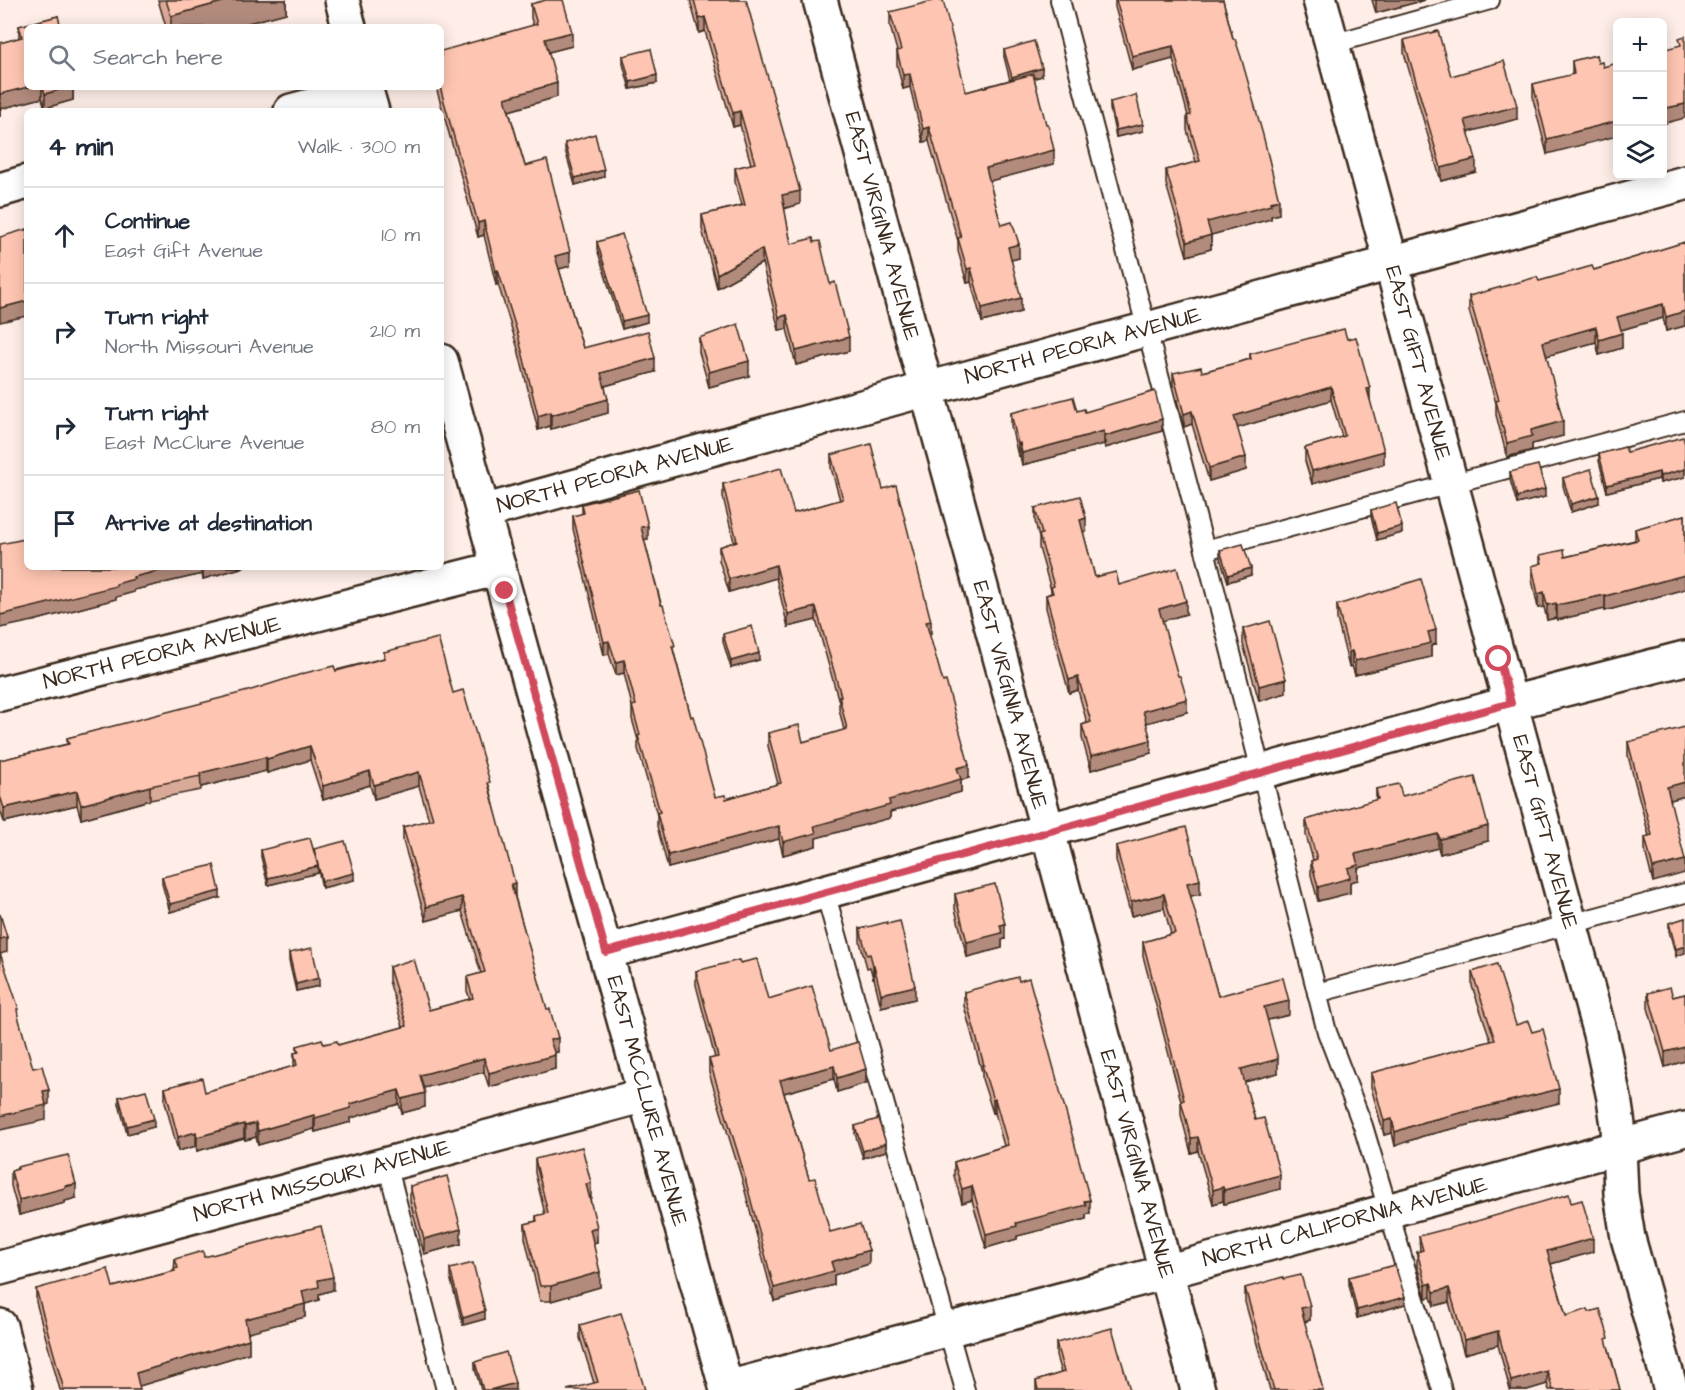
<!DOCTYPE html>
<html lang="en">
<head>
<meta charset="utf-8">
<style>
  body { margin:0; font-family:"Architects Daughter",sans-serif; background:#f6f6f7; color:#1f2937 }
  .controls { position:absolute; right:18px; top:18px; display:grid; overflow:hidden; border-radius:9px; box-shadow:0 3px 15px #0003 }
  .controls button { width:54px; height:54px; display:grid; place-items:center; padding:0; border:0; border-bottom:2px solid #e0e1e3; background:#fff; color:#1f2937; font:30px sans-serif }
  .stop { position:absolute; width:18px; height:18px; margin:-14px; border:4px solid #d1495b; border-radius:50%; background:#fff }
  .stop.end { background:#d1495b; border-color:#fff; box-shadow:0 2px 6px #0008 }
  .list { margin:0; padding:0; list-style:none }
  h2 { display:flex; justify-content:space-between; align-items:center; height:78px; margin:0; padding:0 24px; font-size:26px }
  h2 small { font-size:20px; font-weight:400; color:#747a83 }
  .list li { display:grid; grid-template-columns:39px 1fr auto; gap:18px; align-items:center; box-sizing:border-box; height:96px; padding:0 24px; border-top:2px solid #e0e1e3 }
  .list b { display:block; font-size:22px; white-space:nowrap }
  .list p { margin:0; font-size:20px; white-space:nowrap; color:#747a83 }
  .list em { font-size:20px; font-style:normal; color:#747a83 }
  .icon { flex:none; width:33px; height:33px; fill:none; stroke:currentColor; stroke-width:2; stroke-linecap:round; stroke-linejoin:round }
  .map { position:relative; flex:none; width:1685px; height:1390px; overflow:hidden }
  .search { position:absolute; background:#fff; box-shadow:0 3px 15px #0003; left:24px; top:24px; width:420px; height:66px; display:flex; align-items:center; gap:15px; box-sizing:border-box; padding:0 21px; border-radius:9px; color:#747a83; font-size:22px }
  .panel { position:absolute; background:#fff; box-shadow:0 3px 15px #0003; left:24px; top:108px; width:420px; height:462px; border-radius:9px }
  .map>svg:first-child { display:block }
</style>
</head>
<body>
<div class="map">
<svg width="1685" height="1390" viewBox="0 0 1685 1390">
  <rect width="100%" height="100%" fill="#ffeee8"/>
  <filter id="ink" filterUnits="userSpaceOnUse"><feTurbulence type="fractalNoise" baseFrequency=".0167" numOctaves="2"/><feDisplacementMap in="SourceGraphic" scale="12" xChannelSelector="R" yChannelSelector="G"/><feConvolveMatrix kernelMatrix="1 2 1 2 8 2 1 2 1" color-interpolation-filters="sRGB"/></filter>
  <g filter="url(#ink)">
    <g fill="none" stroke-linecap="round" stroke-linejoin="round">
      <defs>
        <g id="service">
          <path d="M1060 0 1205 550 1327 1032 1363 1126 1442 1390"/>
          <path d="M1332 44 1490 0"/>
          <path d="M1205 550 1685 421"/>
          <path d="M825 892 965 1390"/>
          <path d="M1317 993 1685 893"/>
          <path d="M387 1164 446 1390"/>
        </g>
        <g id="minor">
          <path d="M820 0 1048 832 1198 1390"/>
          <path d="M1320 0 1600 1034 1614 1098 1618 1125 1621 1194 1628 1238 1671 1390"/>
          <path d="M291 111 366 91"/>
          <path d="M0 190 27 182"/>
          <path d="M483 512 927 389 1685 183"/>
          <path d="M0 694 499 568"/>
          <path d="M606 952 1511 703 1685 658"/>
          <path d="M0 1268 645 1095"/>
          <path d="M0 1326 16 1390"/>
          <path d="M727 1388 1166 1272 1685 1129"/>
        </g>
        <g id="tertiary">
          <path d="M342 0 349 27"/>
          <path d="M365 87 372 111"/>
          <path d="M441 361 727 1390"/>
        </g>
      </defs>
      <!-- service casing -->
      <use href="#service" stroke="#3b2a1e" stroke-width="22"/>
      <!-- minor casing -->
      <use href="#minor" stroke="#3b2a1e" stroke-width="38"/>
      <!-- tertiary casing -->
      <use href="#tertiary" stroke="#3b2a1e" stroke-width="38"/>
      <!-- service -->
      <use href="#service" stroke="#fff" stroke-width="18"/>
      <!-- minor -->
      <use href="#minor" stroke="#fff" stroke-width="33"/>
      <!-- tertiary -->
      <use href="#tertiary" stroke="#fff" stroke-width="33"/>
    </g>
    <!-- wall -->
    <g fill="#daaa99" stroke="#3b2a1e" stroke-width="1.5">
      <path d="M158 0H286V13L233 27H166Z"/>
      <path d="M690 0H746L800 204 784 209 791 244 830 284 849 351 796 365 787 329 779 330 762 263 717 288 702 229V215L742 205 735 182V168L751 164 740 125 733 127 705 31 699 33Z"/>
      <path d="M1115 0H1223L1279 214 1271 216V219L1211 235V249L1187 256 1166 184V170L1196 162 1187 130V116H1188L1173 59 1132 70 1115 7Z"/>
      <path d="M1372 0H1425L1376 13Z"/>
      <path d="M531 4 572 46 548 52 557 97 509 111 525 166 570 266 559 269 583 348 655 372 605 386 608 413 551 429 550 426 538 430 518 349 498 284 496 285 484 235 478 237 436 87H441L533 25 531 18Z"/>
      <path d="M890 12 966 92 1010 80 1004 57V50L1042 76 1034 78 1054 164 989 181 1001 225 1019 258 1011 260 1021 312 982 322 971 282 967 283 958 251V241L929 141 923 142 910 87 903 89 897 65V51L890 26Z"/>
      <path d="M58 16 27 87H73V100L45 108 42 98 0 109V117V43L19 38V26Z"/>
      <path d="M1404 40 1451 76 1517 119 1468 132 1476 172 1441 181 1404 53Z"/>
      <path d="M1596 55 1547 154 1533 99V84L1572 75V61Z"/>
      <path d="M623 56 657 83 630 89 623 64Z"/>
      <path d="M1110 102 1143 131 1116 137 1110 109Z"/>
      <path d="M565 143 604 177 575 185 565 150Z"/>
      <path d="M597 242 647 322 622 329 597 249Z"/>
      <path d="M1685 242V326L1666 331 1663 318 1621 330 1622 348 1599 355 1596 342 1546 356 1563 436 1532 444V450L1507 457 1496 415V403L1469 311V296L1594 270Z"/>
      <path d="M699 338 749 376 709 387 699 352Z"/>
      <path d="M1347 339 1370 401 1384 464 1312 484 1305 461V448L1342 437 1331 400 1237 428 1246 470 1209 481 1192 424 1184 427 1173 386V373L1202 372 1250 359V354Z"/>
      <path d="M1077 411 1085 412 1162 431 1105 448 1104 444 1022 465 1020 456H1018L1011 426V413Z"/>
      <path d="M1685 444V477L1660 483 1659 479 1607 492 1599 461V454L1627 452Z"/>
      <path d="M831 455 883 489 931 634H929L969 778 961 780V792L890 812V818L816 838V846L783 855 779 839 668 868 657 826V815L638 749V740L632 719V706L624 673 616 675 609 654 604 655 573 529V516L582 514V504L648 539H644L691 717 715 797 726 799 778 784 768 746V733L803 742 844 730 839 709V702L816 620 788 627 776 578 729 592 719 560V547L734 542 723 497V484L794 513 840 500 831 468Z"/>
      <path d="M1510 472 1545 497 1517 504 1510 480Z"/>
      <path d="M1563 478 1599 503 1571 512 1563 486Z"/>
      <path d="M1035 508 1086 531 1083 532 1095 577 1119 585 1186 614 1162 621 1187 712 1146 723 1151 753 1091 770 1082 738V725L1087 723 1078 690 1069 693 1046 608V595L1051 593V590L1039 548V538L1035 521Z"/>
      <path d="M1371 510 1402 533 1377 540 1371 517Z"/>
      <path d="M1685 515V589L1605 611V609L1557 620 1556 618 1547 620 1544 607 1538 608 1532 580V566L1540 564V555L1565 557 1635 540V529Z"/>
      <path d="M1220 550 1251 575 1228 582 1220 558Z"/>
      <path d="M27 567H244L203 579 202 574 134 590V592L116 597V599L33 621Z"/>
      <path d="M1337 605 1436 644 1431 646V657L1355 675 1352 666 1349 667 1337 619Z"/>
      <path d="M1243 629 1286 693 1259 701 1243 644Z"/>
      <path d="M723 634 759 660 731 668 723 642Z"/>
      <path d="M384 652 453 693 490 788 515 897 558 1052 554 1053 555 1069 489 1087 484 1072 423 1088 425 1107 402 1113 399 1104 351 1118V1122L315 1132 314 1129 258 1145 256 1137 245 1140 244 1138 197 1151 196 1146 178 1151 165 1102V1088L205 1092 294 1066V1053H297V1046L338 1045 403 1027 389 981V967L429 1010 470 999 467 991V977L481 973 462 911 426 921 403 841V827L429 820 419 786 374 799 370 785 323 800 310 760 267 773 266 771 201 787V790L150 800 81 819 77 805 4 822 0 810V760L67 744V738L384 658Z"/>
      <path d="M1628 742 1685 796 1670 800 1653 882 1645 851V837L1649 836 1628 756Z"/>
      <path d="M1376 789 1402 796 1488 841 1440 854 1438 848 1358 868V880L1350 882V893L1318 901 1311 875V861L1313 860 1306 835V820L1376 800Z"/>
      <path d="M1116 846 1200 894 1190 896 1218 996 1289 1015 1267 1020 1278 1073 1244 1082 1255 1120 1280 1189 1224 1204 1223 1201 1213 1204 1198 1151 1191 1153 1181 1115V1101L1143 956V942L1171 934 1164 908 1131 916 1116 860Z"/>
      <path d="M314 849 354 880 322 888 318 869V873L268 885 261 857V850L314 855Z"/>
      <path d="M162 877 220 898 170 912 162 884Z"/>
      <path d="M955 894 1005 939 1002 940V948L967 957 955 909Z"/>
      <path d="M1685 918 1676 956 1669 931V923Z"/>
      <path d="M860 929 915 999 881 1007 874 978H873L870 967 867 968 860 942Z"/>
      <path d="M289 953 319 986 296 991 289 961Z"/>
      <path d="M740 963 768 999 831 1050 866 1083 837 1092 834 1079 784 1093 809 1179 830 1232 869 1264 834 1275V1285L774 1301 741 1176 709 1073V1059L715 1058 696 985V971Z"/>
      <path d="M1472 972 1516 1025 1532 1032 1559 1103 1423 1136 1395 1146 1392 1133 1384 1135 1371 1087V1073L1491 1041 1472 986Z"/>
      <path d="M964 992 1090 1213 1086 1215V1219L1017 1236V1239L986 1248 972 1200 962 1203 954 1176V1162L1004 1146 995 1113H993L982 1079V1072L964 1006Z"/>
      <path d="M1648 993 1673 997 1685 994V1061L1665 1067 1648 1008Z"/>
      <path d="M119 1097 154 1127 127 1134 119 1104Z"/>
      <path d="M855 1126 886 1151 863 1158 855 1134Z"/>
      <path d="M535 1159 591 1198H590L597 1242 593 1243 600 1287 551 1301H540L525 1238V1224L536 1221V1216L545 1214 535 1173Z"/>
      <path d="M17 1167 76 1198 65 1201V1203L19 1215 11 1186V1171L17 1169Z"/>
      <path d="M410 1186 461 1244 424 1254 410 1201Z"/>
      <path d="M1571 1203 1593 1252 1551 1264 1566 1316 1589 1312 1609 1349 1620 1390H1549L1547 1384 1527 1390H1510L1498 1345 1464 1354 1449 1302 1434 1306 1431 1297 1426 1298 1417 1266V1252L1420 1251 1419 1236Z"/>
      <path d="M204 1257 333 1290 319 1294V1300L305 1304V1317L248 1332 249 1353 139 1386 140 1390H60L36 1302V1289L113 1287 174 1271 175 1259Z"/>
      <path d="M450 1269 485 1319 463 1325 450 1277Z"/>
      <path d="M1349 1277 1405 1304 1357 1318 1349 1285Z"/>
      <path d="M1284 1279 1310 1320 1304 1322 1323 1390H1270L1245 1302V1288Z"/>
      <path d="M580 1325 645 1390 594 1383 580 1338Z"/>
      <path d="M1056 1343 1130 1390H1036V1381L1061 1373 1056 1356Z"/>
      <path d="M475 1362 515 1390H481L475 1369Z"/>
    </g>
    <!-- shaded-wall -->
    <g fill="#b28b7d" stroke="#3b2a1e" stroke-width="1.5">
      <path d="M229 0H286V13L233 27H171V16Z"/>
      <path d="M1376 0H1425L1376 13Z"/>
      <path d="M705 17V31L699 33V19Z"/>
      <path d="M572 32V46L545 53V39Z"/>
      <path d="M1173 46V59L1132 70V56Z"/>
      <path d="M1042 68V76L1012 85V77Z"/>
      <path d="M910 74V87L903 89V75Z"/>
      <path d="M657 75V83L630 89V82Z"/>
      <path d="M557 83V97L505 112V98Z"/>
      <path d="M28 87H42V98L0 109V117V94Z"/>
      <path d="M68 87H73V100L45 108V94Z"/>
      <path d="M1685 104V118L1662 124V109Z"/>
      <path d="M1517 106V119L1465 133V120Z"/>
      <path d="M740 111V125L733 127V113Z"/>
      <path d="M1617 121V136L1547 154V139Z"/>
      <path d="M1143 124V131L1116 137V130Z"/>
      <path d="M929 127V141L923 142V129Z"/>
      <path d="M1054 150V164L986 182V168Z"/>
      <path d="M1476 159V172L1441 181V168Z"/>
      <path d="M604 170V177L575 185V178Z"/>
      <path d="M800 191V204L782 209V195Z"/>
      <path d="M1279 200V214L1271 216V219L1207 236V222Z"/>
      <path d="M484 221V235L478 237V223Z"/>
      <path d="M1211 235V249L1187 256V242Z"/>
      <path d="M1019 244V258L1008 261V247Z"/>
      <path d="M762 249V263L717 288V274Z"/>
      <path d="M570 252V266L555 270V256Z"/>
      <path d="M971 268V282L967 283V269Z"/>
      <path d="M498 270V284L496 285V271Z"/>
      <path d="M1021 298V312L982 322V308Z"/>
      <path d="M27 301V316L0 322V308Z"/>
      <path d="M1663 304V318L1617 331V317Z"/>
      <path d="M1685 311V326L1666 331V317Z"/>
      <path d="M647 315V322L622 329V321Z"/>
      <path d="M787 315V329L779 330V317Z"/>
      <path d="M1596 327V342L1543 357V342Z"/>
      <path d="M1622 333V348L1599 355V340Z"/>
      <path d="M849 337V351L796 365V351Z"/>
      <path d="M655 358V372L601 387V373Z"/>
      <path d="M749 361V376L709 387V372Z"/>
      <path d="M1331 387V400L1234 429V416Z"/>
      <path d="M1370 388V401L1367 389Z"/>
      <path d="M608 399V413L551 429V415Z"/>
      <path d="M1192 411V424L1184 427V414Z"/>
      <path d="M550 412V426L538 430V416Z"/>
      <path d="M1162 419V431L1105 448V436Z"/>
      <path d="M1563 421V436L1532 444V450L1507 457V443L1531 430Z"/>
      <path d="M1104 431V444L1022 465V453Z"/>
      <path d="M1020 443V456H1018V444Z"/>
      <path d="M1384 451V464L1312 484V471Z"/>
      <path d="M1246 457V470L1209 481V468Z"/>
      <path d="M1685 469V477L1660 483V476Z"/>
      <path d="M1659 472V479L1607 492V485Z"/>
      <path d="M1545 489V497L1517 504V497Z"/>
      <path d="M1599 496V503L1571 512V504Z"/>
      <path d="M1086 518V531L1080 533V520Z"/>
      <path d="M648 526V539L641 540V527Z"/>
      <path d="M1402 526V533L1377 540V533Z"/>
      <path d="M776 565V578L729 592V579Z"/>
      <path d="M175 567H202V574L134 590V592L116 597V599L33 621 0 628V615L116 584 133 577Z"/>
      <path d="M203 567H244L203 579Z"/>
      <path d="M1251 568V575L1228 582V575Z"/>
      <path d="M1685 575V589L1605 611V596Z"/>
      <path d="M1544 592V607L1538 608V594Z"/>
      <path d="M1605 595V609L1557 620V605Z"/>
      <path d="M1186 601V614L1159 622V609Z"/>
      <path d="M1556 603V618L1547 620V605Z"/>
      <path d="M816 607V620L788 627V614Z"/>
      <path d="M931 621V634L926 635V622Z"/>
      <path d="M1436 630V644L1431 646V657L1355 675V661L1428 632Z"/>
      <path d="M609 641V654L604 655V642Z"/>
      <path d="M1352 651V666L1349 667V652Z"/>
      <path d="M759 653V660L731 668V661Z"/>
      <path d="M624 660V673L616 675V662Z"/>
      <path d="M1078 677V690L1069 693V680Z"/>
      <path d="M1286 679V693L1259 701V686Z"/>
      <path d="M1187 699V712L1143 724V711Z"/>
      <path d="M1151 740V753L1091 770V756Z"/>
      <path d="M310 746V760L267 773V759Z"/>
      <path d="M266 757V771L201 787 200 773Z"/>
      <path d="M969 765V778L961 780V792L890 812V818L816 838V846L783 855V842L814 826 889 800 957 768Z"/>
      <path d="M370 771V785L323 800V786Z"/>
      <path d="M419 772V786L374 799V785Z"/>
      <path d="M1685 782V796L1667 801V787Z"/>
      <path d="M150 786V800L81 819V805Z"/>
      <path d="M77 791V805L4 822V808Z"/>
      <path d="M779 826V839L668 868V855Z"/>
      <path d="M1488 826V841L1440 854V839Z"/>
      <path d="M1438 834V848L1358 868V880L1350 882V893L1318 901V887L1348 868 1355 854Z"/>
      <path d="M1685 860V873L1653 882V868Z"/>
      <path d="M318 866V873L268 885V878Z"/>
      <path d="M354 873V880L322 888V881Z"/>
      <path d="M1200 880V894L1187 897V883Z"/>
      <path d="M515 883V897L511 898V884Z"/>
      <path d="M220 891V898L170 912V904Z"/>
      <path d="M1164 894V908L1131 916V902Z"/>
      <path d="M462 897V911L426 921V907Z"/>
      <path d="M1005 924V939L1002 940V948L967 957V942L1000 925Z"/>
      <path d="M7 937V952L0 954V939Z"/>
      <path d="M1685 946V953L1676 956V949Z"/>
      <rect x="873" y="965" width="1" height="13"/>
      <path d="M319 978V986L296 991V984Z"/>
      <path d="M915 986V999L881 1007V994Z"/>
      <path d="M1289 1001V1015L1264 1021V1007Z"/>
      <path d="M558 1038V1052L550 1054V1040Z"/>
      <path d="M1685 1047V1061L1665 1067V1052Z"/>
      <path d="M555 1055V1069L489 1087V1073Z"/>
      <path d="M484 1058V1072L420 1089V1075Z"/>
      <path d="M1278 1059V1073L1241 1083V1069Z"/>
      <path d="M834 1066V1079L780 1094V1080Z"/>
      <path d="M866 1069V1083L837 1092V1078Z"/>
      <path d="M1559 1089V1103L1423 1136 1395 1146V1132L1423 1122Z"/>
      <path d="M49 1090V1104L46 1105V1120L0 1130V1116L43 1091Z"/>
      <path d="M399 1090V1104L351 1118V1122L315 1132V1118L350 1104Z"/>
      <path d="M425 1093V1107L402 1113V1099Z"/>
      <path d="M995 1099V1113H993V1100Z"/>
      <path d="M314 1115V1129L258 1145V1131Z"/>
      <path d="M154 1119V1127L127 1134V1126Z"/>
      <path d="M1392 1119V1133L1384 1135V1121Z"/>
      <path d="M256 1123V1137L245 1140V1126Z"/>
      <path d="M244 1124V1138L197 1151V1137Z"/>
      <path d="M196 1132V1146L178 1151V1137Z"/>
      <path d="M1198 1137V1151L1191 1153V1138Z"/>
      <path d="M886 1143V1151L863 1158V1151Z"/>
      <path d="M1280 1175V1189L1224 1204V1190Z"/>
      <path d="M591 1183V1198L586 1199V1184Z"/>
      <path d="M76 1184V1198L65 1201V1203L19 1215V1200Z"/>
      <path d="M972 1186V1200L962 1203V1189Z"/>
      <path d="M1223 1187V1201L1213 1204V1190Z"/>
      <path d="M1090 1200V1213L1086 1215V1219L1017 1236V1239L986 1248V1234L1016 1223Z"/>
      <path d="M597 1227V1242L590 1244V1229Z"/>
      <path d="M461 1229V1244L424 1254V1239Z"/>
      <path d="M1593 1238V1252L1547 1265V1251Z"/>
      <path d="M869 1250V1264L834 1275V1285L774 1301V1288L831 1262Z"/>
      <path d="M600 1272V1287L551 1301V1286Z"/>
      <path d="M333 1277V1290L319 1294V1300L302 1305V1291L318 1280Z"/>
      <path d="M1431 1283V1297L1426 1298V1285Z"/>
      <path d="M1449 1288V1302L1434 1306V1292Z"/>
      <path d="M1405 1297V1304L1357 1318V1310Z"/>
      <path d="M305 1304V1317L245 1333V1319Z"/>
      <path d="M1310 1306V1320L1301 1323V1308Z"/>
      <path d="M485 1311V1319L463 1325V1318Z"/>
      <path d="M1498 1331V1345L1464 1354V1340Z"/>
      <path d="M249 1339V1353L136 1387V1373Z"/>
      <path d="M1547 1371V1384L1527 1390H1511V1381Z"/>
      <path d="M515 1383V1390H490Z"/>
    </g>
    <!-- building -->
    <g fill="#fec6b2" stroke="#3b2a1e" stroke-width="1.5">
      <path d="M166 0H229L171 16Z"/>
      <path d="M546 0H563L572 32 545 39 557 83 505 98 525 166 547 160 570 252 555 256 583 348 648 331 655 358 601 373 608 399 551 415 550 412 538 416 518 335 498 270 496 271 484 221 478 223 440 87H441V51L537 24 531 4Z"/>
      <path d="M694 0H746L800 191 782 195 791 244 813 238 814 242 820 241 830 284 835 282 849 337 796 351 787 315 779 317 762 249 717 274 702 215 745 205 735 168 755 163 740 111 733 113 705 17 699 19Z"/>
      <path d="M936 0H943L966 92 1033 74 1046 124H1048L1054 150 986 168 1001 225 1012 222 1019 244 1008 247 1021 298 982 308 971 268 967 269 958 238 961 237 929 127 923 129 910 74 903 75 897 51 901 50 890 12Z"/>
      <path d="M1116 0H1223L1233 39H1235L1241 57 1263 135 1279 200 1270 202 1271 205 1207 222 1211 235 1187 242 1166 170 1200 161 1187 116 1191 115 1173 46 1132 56Z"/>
      <path d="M58 16 61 27H27V87H28L0 94V43L22 37 19 26Z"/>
      <path d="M1438 31 1451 76 1504 61 1517 106 1465 120 1476 159 1441 168 1404 40Z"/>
      <path d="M1685 36V104L1662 109V50L1681 45 1679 38Z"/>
      <path d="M1034 41 1042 68 1012 77 1004 50Z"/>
      <path d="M651 49 657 75 630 82 623 56Z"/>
      <path d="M1596 55 1598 63 1602 62 1603 67 1617 63V121L1547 139 1533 84 1574 74 1572 61Z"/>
      <path d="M43 87H68L45 94Z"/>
      <path d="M1136 95 1143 124 1116 130 1110 102Z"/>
      <path d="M595 134 604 170 575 178 565 143Z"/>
      <path d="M27 229V301L0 308V237Z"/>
      <path d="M622 234 647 315 622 321 597 242Z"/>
      <path d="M1685 242V311L1666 317 1663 304 1617 317 1622 333 1599 340 1596 327 1543 342 1563 421 1531 430 1532 436 1507 443 1496 401 1499 400 1469 296 1537 277 1539 281 1592 266 1594 270Z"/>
      <path d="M738 324 749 361 709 372 699 338Z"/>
      <path d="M1344 329 1347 339 1356 337 1370 388 1367 389 1384 451 1312 471 1305 448 1345 436 1331 387 1234 416 1246 457 1209 468 1192 411 1184 414 1173 373 1201 367 1202 372 1251 359 1250 354Z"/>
      <path d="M1155 391 1162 419 1105 436 1104 431 1022 453 1020 443 1018 444 1011 413 1073 397 1077 411 1084 409 1085 412Z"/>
      <path d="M1683 437 1685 444V469L1660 476 1659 472 1607 485 1599 454 1625 447 1627 452Z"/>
      <path d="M871 444 883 489 896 485 931 621 926 622 943 682 946 681 969 765 957 768 961 779 889 800 890 805 814 826 816 833 783 842 779 826 668 855 657 813 660 812 638 736 640 735 632 706 636 705 624 660 616 662 609 641 604 642 573 516 584 513 582 504 639 490 648 526 641 527 661 605H663L675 646H672L691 717 693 716 715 797 725 795 726 799 781 783 768 733 799 725 803 742 847 729 839 696H841L816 607 788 614 776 565 729 579 719 547 737 541 723 484 781 468 794 513 843 499 831 455Z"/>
      <path d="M1538 465 1545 489 1517 497 1510 472Z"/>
      <path d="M1591 469 1599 496 1571 504 1563 478Z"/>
      <path d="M1080 496 1086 518 1080 520 1095 577 1116 572 1119 585 1177 568 1186 601 1159 609 1178 676H1180L1187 699 1143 711 1151 740 1091 756 1082 725 1091 722 1078 677 1069 680 1046 595 1053 593 1051 587 1054 586 1039 535 1042 534 1035 508Z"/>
      <path d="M1396 503 1402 526 1377 533 1371 510Z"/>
      <path d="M1685 515V575L1605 596V595L1557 605 1556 603 1547 605 1544 592 1538 594 1532 566 1542 563 1540 555 1564 550 1565 557 1638 540 1635 529Z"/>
      <path d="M25 539 26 547 27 546V567H175L133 577 134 579 116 584V586L33 607 0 615V544Z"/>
      <path d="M1243 544 1251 568 1228 575 1220 550Z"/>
      <path d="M1421 579 1436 630 1428 632 1431 643 1355 661 1352 651 1349 652 1337 605Z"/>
      <path d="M1270 621 1286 679 1259 686 1243 629Z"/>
      <path d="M752 626 759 653 731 661 723 634Z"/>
      <path d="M438 638 453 693 463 690 490 782 488 783 515 883 511 884 547 1009H550L558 1038 550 1040 555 1055 489 1073 484 1058 420 1075 425 1093 402 1099 399 1090 350 1104 351 1108 315 1118 314 1115 258 1131 256 1123 245 1126 244 1124 197 1137 196 1132 178 1137 165 1088 202 1078 205 1092 297 1065 294 1053 299 1052 297 1046 322 1039 324 1044 337 1041 338 1045 407 1026 389 967 414 959 429 1010 473 998 467 977 485 972 462 897 426 907 403 827 433 819 419 772 374 785 370 771 323 786 310 746 267 759 266 757 200 773 201 776 150 786 81 805 77 791 4 808 0 796V760L69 744 67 738 248 691 305 673 334 666 336 671 385 658 384 652Z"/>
      <path d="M1685 727V782L1667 787 1685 860 1653 868 1645 837 1652 835 1628 742Z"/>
      <path d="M1475 777 1488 826 1440 839 1438 834 1355 854 1358 865 1348 868 1350 878 1318 887 1311 861 1317 859 1306 820 1378 799 1376 789 1399 784 1402 796Z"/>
      <path d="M1186 827 1200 880 1187 883 1218 996 1283 978 1289 1001 1264 1007 1278 1059 1241 1069 1255 1120 1264 1118 1280 1175 1224 1190 1223 1187 1213 1190 1198 1137 1191 1138 1181 1101 1184 1100 1143 942 1175 933 1164 894 1131 902 1116 846Z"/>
      <path d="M310 838 318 866 268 878 261 850Z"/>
      <path d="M345 841 354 873 322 881 314 849Z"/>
      <path d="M214 865 220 891 170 904 162 877Z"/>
      <path d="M995 884 1005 924 1000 925 1002 933 967 942 955 894Z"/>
      <path d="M0 914 7 937 0 939Z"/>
      <path d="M1685 918V946L1676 949 1669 923Z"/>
      <path d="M900 921 915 986 881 994 874 965H873L870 954 867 955 860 929 887 922V924Z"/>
      <path d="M312 948 319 978 296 984 289 953Z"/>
      <path d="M0 953 19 1009H17L18 1016 33 1068 42 1066 49 1090 43 1091 46 1105 0 1116Z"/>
      <path d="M757 959 768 999 812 986 831 1050 858 1042 866 1069 837 1078 834 1066 780 1080 809 1179 815 1178 830 1232 860 1224 869 1250 831 1262 834 1271 774 1288 741 1163 709 1059 718 1057 696 971 739 960 740 963Z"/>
      <path d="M1497 964 1516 1025 1528 1021 1532 1032 1543 1029 1559 1089 1423 1122 1395 1132 1392 1119 1384 1121 1371 1073 1495 1040 1472 972Z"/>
      <path d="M1018 977 1019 981 1029 978 1090 1200 1084 1201 1086 1205 1016 1223 1017 1226 986 1234 972 1186 962 1189 954 1162 1008 1145 995 1099 993 1100 982 1065H984L964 992Z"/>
      <path d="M1670 987 1673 997 1685 994V1047L1665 1052 1648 993Z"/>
      <path d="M146 1090 154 1119 127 1126 119 1097Z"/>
      <path d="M878 1119 886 1143 863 1151 855 1126Z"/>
      <path d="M582 1147 591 1183 586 1184 597 1227 590 1229 600 1272 551 1286H540L525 1224 537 1221 536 1216 548 1213 535 1159Z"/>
      <path d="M68 1155 76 1184 65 1186V1188L19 1200 11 1171 18 1169 17 1167Z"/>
      <path d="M447 1176 461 1229 424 1239 410 1186Z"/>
      <path d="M1569 1194 1571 1203 1582 1200 1593 1238 1547 1251 1566 1316 1588 1309 1589 1312 1600 1309 1609 1338 1606 1339 1620 1390H1553L1547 1371 1511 1381 1498 1331 1464 1340 1449 1288 1434 1292 1431 1283 1426 1285 1417 1252 1423 1250 1419 1236 1477 1221Z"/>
      <path d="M321 1226 333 1277 318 1280 319 1287 302 1291 305 1304 245 1319 249 1339 136 1373 140 1390H64L36 1289 108 1269 113 1287 175 1271 174 1269 178 1268 175 1259 203 1251 204 1257Z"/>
      <path d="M473 1263 485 1311 463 1318 450 1269Z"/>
      <path d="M1395 1265 1405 1297 1357 1310 1349 1277Z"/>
      <path d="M1301 1275 1310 1306 1301 1308 1323 1390H1274L1245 1288 1283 1277 1284 1279Z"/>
      <path d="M621 1313 645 1390H567L598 1382 580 1325Z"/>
      <path d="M1112 1328 1130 1390H1038L1036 1381 1064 1372 1056 1343Z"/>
      <path d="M506 1352 515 1383 490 1390H483L475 1362Z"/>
    </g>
  </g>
  <g fill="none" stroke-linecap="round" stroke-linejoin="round" filter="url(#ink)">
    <!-- route -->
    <path stroke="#d1495b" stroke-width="8" d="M505 591 606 952 1069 826 1511 703 1499 659"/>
  </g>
  <g text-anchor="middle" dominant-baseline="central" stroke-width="4.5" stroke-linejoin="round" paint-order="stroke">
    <!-- street labels -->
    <g font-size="22" fill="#3b2a1e" stroke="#fff">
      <text transform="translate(882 226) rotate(75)">EAST VIRGINIA AVENUE</text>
      <text transform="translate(1083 346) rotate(-15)">NORTH PEORIA AVENUE</text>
      <text transform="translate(1418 363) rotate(75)">EAST GIFT AVENUE</text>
      <text transform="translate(615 475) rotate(-15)">NORTH PEORIA AVENUE</text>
      <text transform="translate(162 653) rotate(-14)">NORTH PEORIA AVENUE</text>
      <text transform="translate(1010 695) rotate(75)">EAST VIRGINIA AVENUE</text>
      <text transform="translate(1545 832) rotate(75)">EAST GIFT AVENUE</text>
      <text transform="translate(647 1101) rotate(75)">EAST MCCLURE AVENUE</text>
      <text transform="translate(1137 1164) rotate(75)">EAST VIRGINIA AVENUE</text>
      <text transform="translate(322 1181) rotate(-15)">NORTH MISSOURI AVENUE</text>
      <text transform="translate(1345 1222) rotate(-15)">NORTH CALIFORNIA AVENUE</text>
    </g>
  </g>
</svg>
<div class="controls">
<button>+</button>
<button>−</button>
<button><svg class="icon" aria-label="layers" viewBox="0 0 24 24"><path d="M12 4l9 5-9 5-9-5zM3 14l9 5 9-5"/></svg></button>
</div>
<div class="stop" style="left:1499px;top:659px"></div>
<div class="stop end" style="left:505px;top:591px"></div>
<div class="search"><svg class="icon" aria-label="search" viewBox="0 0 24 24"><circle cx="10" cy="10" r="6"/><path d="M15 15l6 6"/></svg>Search here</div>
<section class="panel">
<h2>4 min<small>Walk · 300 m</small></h2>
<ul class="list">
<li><svg class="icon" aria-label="ahead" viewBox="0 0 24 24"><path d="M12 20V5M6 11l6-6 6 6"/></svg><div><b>Continue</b><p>East Gift Avenue</p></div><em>10 m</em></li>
<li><svg class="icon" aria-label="right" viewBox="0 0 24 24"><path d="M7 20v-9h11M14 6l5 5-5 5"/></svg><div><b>Turn right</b><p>North Missouri Avenue</p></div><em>210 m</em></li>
<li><svg class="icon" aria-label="right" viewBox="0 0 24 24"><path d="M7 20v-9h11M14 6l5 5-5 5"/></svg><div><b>Turn right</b><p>East McClure Avenue</p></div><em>80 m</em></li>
<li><svg class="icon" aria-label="arrive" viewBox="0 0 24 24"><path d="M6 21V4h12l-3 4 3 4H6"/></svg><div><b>Arrive at destination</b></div></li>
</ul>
</section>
</div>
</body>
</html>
